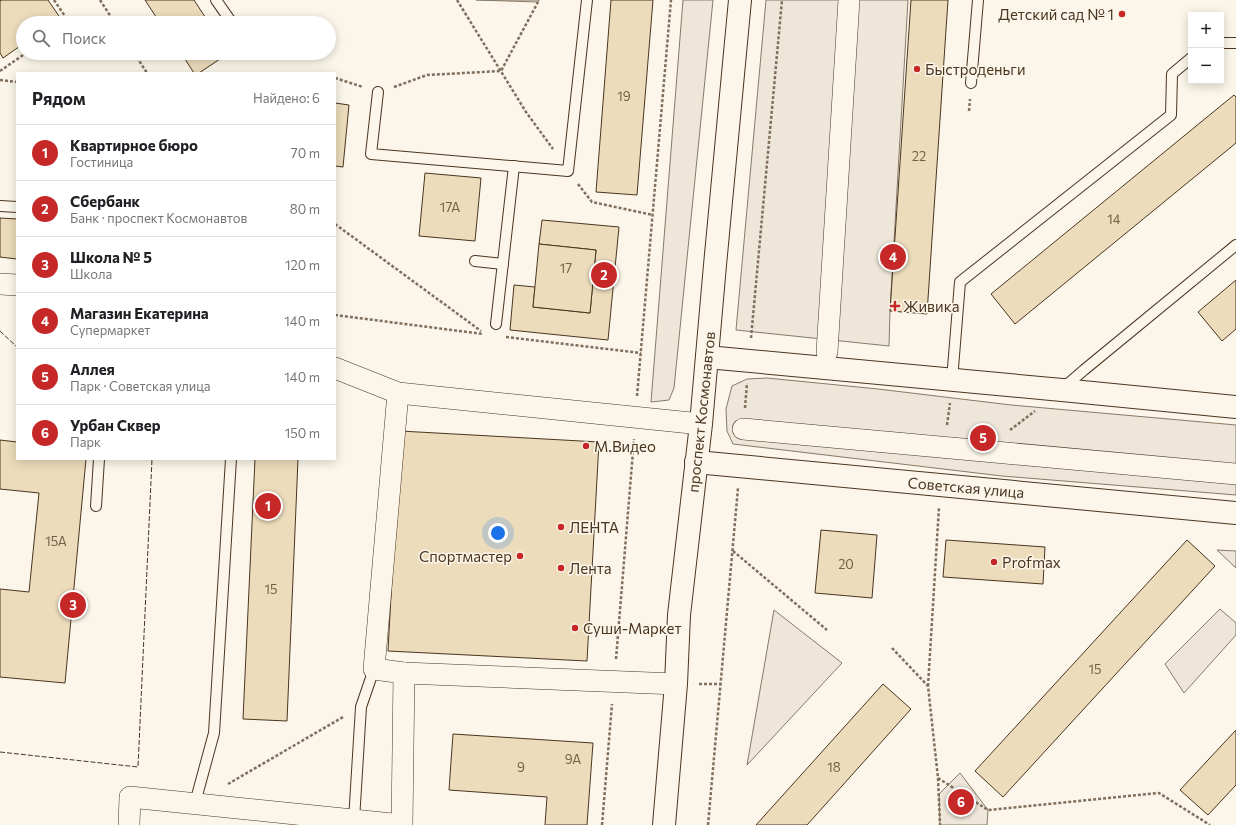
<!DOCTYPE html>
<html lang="ru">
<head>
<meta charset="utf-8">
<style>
  body { margin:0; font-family:Commissioner,sans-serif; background:#f2f2f2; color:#202124 }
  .controls { position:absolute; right:12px; top:12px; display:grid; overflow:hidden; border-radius:0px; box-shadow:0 2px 10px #0003 }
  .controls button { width:36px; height:36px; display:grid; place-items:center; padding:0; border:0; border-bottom:1px solid #e0e0e0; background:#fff; color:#202124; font:20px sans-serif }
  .you { position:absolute; left:498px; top:533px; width:14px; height:14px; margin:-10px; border:3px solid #fff; border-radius:50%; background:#1a73e8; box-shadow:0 0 0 6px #1a73e833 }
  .badge { display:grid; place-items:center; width:26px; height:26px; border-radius:50%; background:#c62828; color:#fff; font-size:13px; font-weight:700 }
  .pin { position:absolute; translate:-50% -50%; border:2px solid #fff; box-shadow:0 1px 4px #0006 }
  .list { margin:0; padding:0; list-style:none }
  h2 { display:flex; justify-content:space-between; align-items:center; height:52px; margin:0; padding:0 16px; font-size:17px }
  h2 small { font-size:13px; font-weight:400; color:#757577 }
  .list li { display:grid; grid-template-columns:26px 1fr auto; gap:12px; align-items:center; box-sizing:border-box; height:56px; padding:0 16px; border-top:1px solid #e0e0e0 }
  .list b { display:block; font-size:15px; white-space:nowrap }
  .list p { margin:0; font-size:13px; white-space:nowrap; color:#757577 }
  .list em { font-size:13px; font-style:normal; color:#757577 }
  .icon { flex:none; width:22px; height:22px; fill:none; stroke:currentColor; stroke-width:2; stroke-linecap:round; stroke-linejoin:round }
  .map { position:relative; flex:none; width:1236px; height:825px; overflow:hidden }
  .search { position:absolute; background:#fff; box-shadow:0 2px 10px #0003; left:16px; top:16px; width:320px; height:44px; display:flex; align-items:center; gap:10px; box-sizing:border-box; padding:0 14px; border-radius:22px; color:#757577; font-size:15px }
  .panel { position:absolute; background:#fff; box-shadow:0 2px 10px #0003; left:16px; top:72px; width:320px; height:388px; border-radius:0px }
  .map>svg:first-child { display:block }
</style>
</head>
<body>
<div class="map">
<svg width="1236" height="825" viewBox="0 0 1236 825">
  <rect width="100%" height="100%" fill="#fbf6e9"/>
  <!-- green -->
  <g fill="#ede6d9" stroke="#887966">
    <path d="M476 0H539L538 2Z"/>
    <path d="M683 0H713L674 388 669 400 651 402Z"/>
    <path d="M766 0H908L890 311 889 346 736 330Z"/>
    <path d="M767 378 878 389 1011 405 1236 425V495L1002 476 733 444 727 431 726 409 732 386 747 379Z"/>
    <path d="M1217 550 1236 551V568Z"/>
    <path d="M1220 609 1236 623V635L1184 693 1165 664Z"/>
    <path d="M774 610 842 663 747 765Z"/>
    <path d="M960 773 988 810 987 825H940L939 794Z"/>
  </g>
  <!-- building -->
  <g fill="#ecdcbc" stroke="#4a3520">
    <path d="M2 0H48L61 19 54 23H23V44L3 58 0 53V1Z"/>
    <path d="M145 0H194L209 23H160Z"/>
    <path d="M611 0H653L637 195 596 192Z"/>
    <path d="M911 0H948L927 314 890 311Z"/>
    <path d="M181 53H229L199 73H194Z"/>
    <path d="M1234 95 1236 97V143L1015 324 991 294Z"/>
    <path d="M335 103 349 105 343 167 335 166Z"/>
    <path d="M425 173 481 178 475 241 419 236Z"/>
    <path d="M0 218 17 219V259L0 257Z"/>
    <path d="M542 220 619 227 608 340 510 330 514 285 535 287 533 307 590 313 596 250 539 244Z"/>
    <path d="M539 244 596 250 590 313 533 307Z"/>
    <path d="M1236 280V329L1222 341 1198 312Z"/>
    <path d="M400 431 599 442 587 661 388 651Z"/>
    <path d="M0 440 17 442V459H86L65 683 0 677V589L29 592 39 493 0 489Z"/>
    <path d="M255 459H298L287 721 243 719Z"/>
    <path d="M821 530 877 535 872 598 815 593Z"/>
    <path d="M946 540 1045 547 1043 584 943 577Z"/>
    <path d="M1187 540 1215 566 1003 797 975 771Z"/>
    <path d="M883 684 911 709 807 825H756Z"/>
    <path d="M1236 730V785L1208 815 1180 790Z"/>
    <path d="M453 734 593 743 587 825H545L547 797 449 790Z"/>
  </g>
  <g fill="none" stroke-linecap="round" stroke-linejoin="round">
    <defs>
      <g id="lane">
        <path d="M216 0 232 23"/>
        <path d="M1221 43H1236"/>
        <path d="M971 83 978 0"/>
        <path d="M378 92 371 154 568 171 587 0"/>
        <path d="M0 206 17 207"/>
        <path d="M475 261 503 264"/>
        <path d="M496 324 514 166"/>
        <path d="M952 380 960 282 1171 115 1172 74 1191 58"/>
        <path d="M1062 389 1084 370 1236 245"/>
        <path d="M96 506 99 459"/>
        <path d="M195 803 214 733 231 459"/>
        <path d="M354 820 361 707 374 669"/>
      </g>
      <g id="street">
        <path d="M0 284 17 285"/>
        <path d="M827 352 849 0"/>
        <path d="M335 368 398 393 701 424"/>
        <path d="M398 393 374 669 404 673"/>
        <path d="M743 429 1236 474"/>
        <path d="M129 825 130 797 402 825 404 673 676 684"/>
      </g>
      <g id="secondary">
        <path d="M707 357 1062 390 1236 407"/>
        <path d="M696 462 1236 513"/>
        <path d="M664 825 676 684 679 615 701 424 715 265 740 0"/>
      </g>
    </defs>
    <!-- lane casing -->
    <use href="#lane" stroke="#4a3520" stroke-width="12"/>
    <!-- street casing -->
    <use href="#street" stroke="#4a3520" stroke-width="22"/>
    <!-- secondary casing -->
    <use href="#secondary" stroke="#4a3520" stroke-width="24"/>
    <!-- path -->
    <g stroke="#7f6f5c" stroke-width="2.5" stroke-dasharray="3 2" stroke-linecap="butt">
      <path d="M54 0 69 22 68 23"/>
      <path d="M100 0 115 23"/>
      <path d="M457 0 526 112 553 149"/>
      <path d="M134 53 147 73"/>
      <path d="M0 71 26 53"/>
      <path d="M335 78 363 87"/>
      <path d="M0 80 17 82"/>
      <path d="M394 87 427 75 501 71 538 2"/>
      <path d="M969 111 970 99"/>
      <path d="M578 184 592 202 653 215"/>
      <path d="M335 224 481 331"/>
      <path d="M335 315 483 334"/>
      <path d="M506 337 641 353"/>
      <path d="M751 338 782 0"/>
      <path d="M637 396 671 0"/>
      <path d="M745 408 747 383"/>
      <path d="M947 425 950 403"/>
      <path d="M1010 430 1035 411"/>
      <path d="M733 551 827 630"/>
      <path d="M892 648 928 686 938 778 940 825"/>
      <path d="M616 659 634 439"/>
      <path d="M699 684H721"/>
      <path d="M928 686 939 507"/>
      <path d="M938 778 988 810 1159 793 1210 825"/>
      <path d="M228 784 343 717"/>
      <path d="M602 825 612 704"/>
      <path d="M708 825 738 488"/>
    </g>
    <!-- lane -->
    <use href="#lane" stroke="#fbf6e9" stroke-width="10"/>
    <!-- street -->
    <use href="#street" stroke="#fbf6e9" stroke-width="21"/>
    <!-- secondary -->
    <use href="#secondary" stroke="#fbf6e9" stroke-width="22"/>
    <!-- fence -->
    <g stroke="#4a3520" stroke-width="1" stroke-dasharray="5 2" stroke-linecap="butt">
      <path d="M0 331 17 347"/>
      <path d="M0 752 138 767 152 459"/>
    </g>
  </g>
  <!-- markers -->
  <g fill="#c62828" stroke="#fbf6e9" stroke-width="1.5">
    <circle cx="1122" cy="14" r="4"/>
    <circle cx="917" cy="69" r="4"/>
    <path d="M893 300h4v4h4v4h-4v4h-4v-4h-4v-4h4z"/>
    <circle cx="586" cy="446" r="4"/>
    <circle cx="561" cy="527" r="4"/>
    <circle cx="520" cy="556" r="4"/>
    <circle cx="994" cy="562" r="4"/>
    <circle cx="561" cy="568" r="4"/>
    <circle cx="575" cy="628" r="4"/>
  </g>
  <g text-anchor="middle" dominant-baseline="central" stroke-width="3" stroke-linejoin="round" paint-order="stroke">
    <!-- number labels -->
    <g font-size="13" fill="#725f47">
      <text x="624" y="96">19</text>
      <text x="919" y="156">22</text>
      <text x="450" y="207">17А</text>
      <text x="1114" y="219">14</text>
      <text x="566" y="268">17</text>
      <text x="56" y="541">15А</text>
      <text x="846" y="564">20</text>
      <text x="271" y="589">15</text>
      <text x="1095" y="669">15</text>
      <text x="573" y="759">9А</text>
      <text x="521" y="767">9</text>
      <text x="834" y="767">18</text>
    </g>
    <!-- poi labels -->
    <g font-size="15" fill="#4a3520" stroke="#fbf6e9" text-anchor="start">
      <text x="1114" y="14" text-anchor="end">Детский сад № 1</text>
      <text x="925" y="69">Быстроденьги</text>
      <text x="903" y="306">Живика</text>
      <text x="594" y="446">М.Видео</text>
      <text x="569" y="527">ЛЕНТА</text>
      <text x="512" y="556" text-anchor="end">Спортмастер</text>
      <text x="1002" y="562">Profmax</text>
      <text x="569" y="568">Лента</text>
      <text x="583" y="628">Суши-Маркет</text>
    </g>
    <!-- street labels -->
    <g font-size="15" fill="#4a3520" stroke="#fbf6e9">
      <text transform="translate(701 412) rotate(-84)">проспект Космонавтов</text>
      <text transform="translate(966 487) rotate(5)">Советская улица</text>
    </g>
  </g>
</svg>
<div class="controls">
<button>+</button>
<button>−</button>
</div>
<div class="you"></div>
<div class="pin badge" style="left:268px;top:506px">1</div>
<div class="pin badge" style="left:604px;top:275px">2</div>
<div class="pin badge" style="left:73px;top:605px">3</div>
<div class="pin badge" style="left:893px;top:257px">4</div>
<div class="pin badge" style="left:983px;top:438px">5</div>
<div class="pin badge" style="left:961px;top:802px">6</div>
<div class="search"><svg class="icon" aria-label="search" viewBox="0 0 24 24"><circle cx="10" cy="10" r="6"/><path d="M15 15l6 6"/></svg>Поиск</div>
<section class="panel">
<h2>Рядом<small>Найдено: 6</small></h2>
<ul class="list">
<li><span class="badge">1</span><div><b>Квартирное бюро</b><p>Гостиница</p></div><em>70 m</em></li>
<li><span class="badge">2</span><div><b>Сбербанк</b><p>Банк · проспект Космонавтов</p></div><em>80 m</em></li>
<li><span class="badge">3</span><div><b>Школа № 5</b><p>Школа</p></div><em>120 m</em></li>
<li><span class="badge">4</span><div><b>Магазин Екатерина</b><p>Супермаркет</p></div><em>140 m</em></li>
<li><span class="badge">5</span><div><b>Аллея</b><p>Парк · Советская улица</p></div><em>140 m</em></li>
<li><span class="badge">6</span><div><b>Урбан Сквер</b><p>Парк</p></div><em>150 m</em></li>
</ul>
</section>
</div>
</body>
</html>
